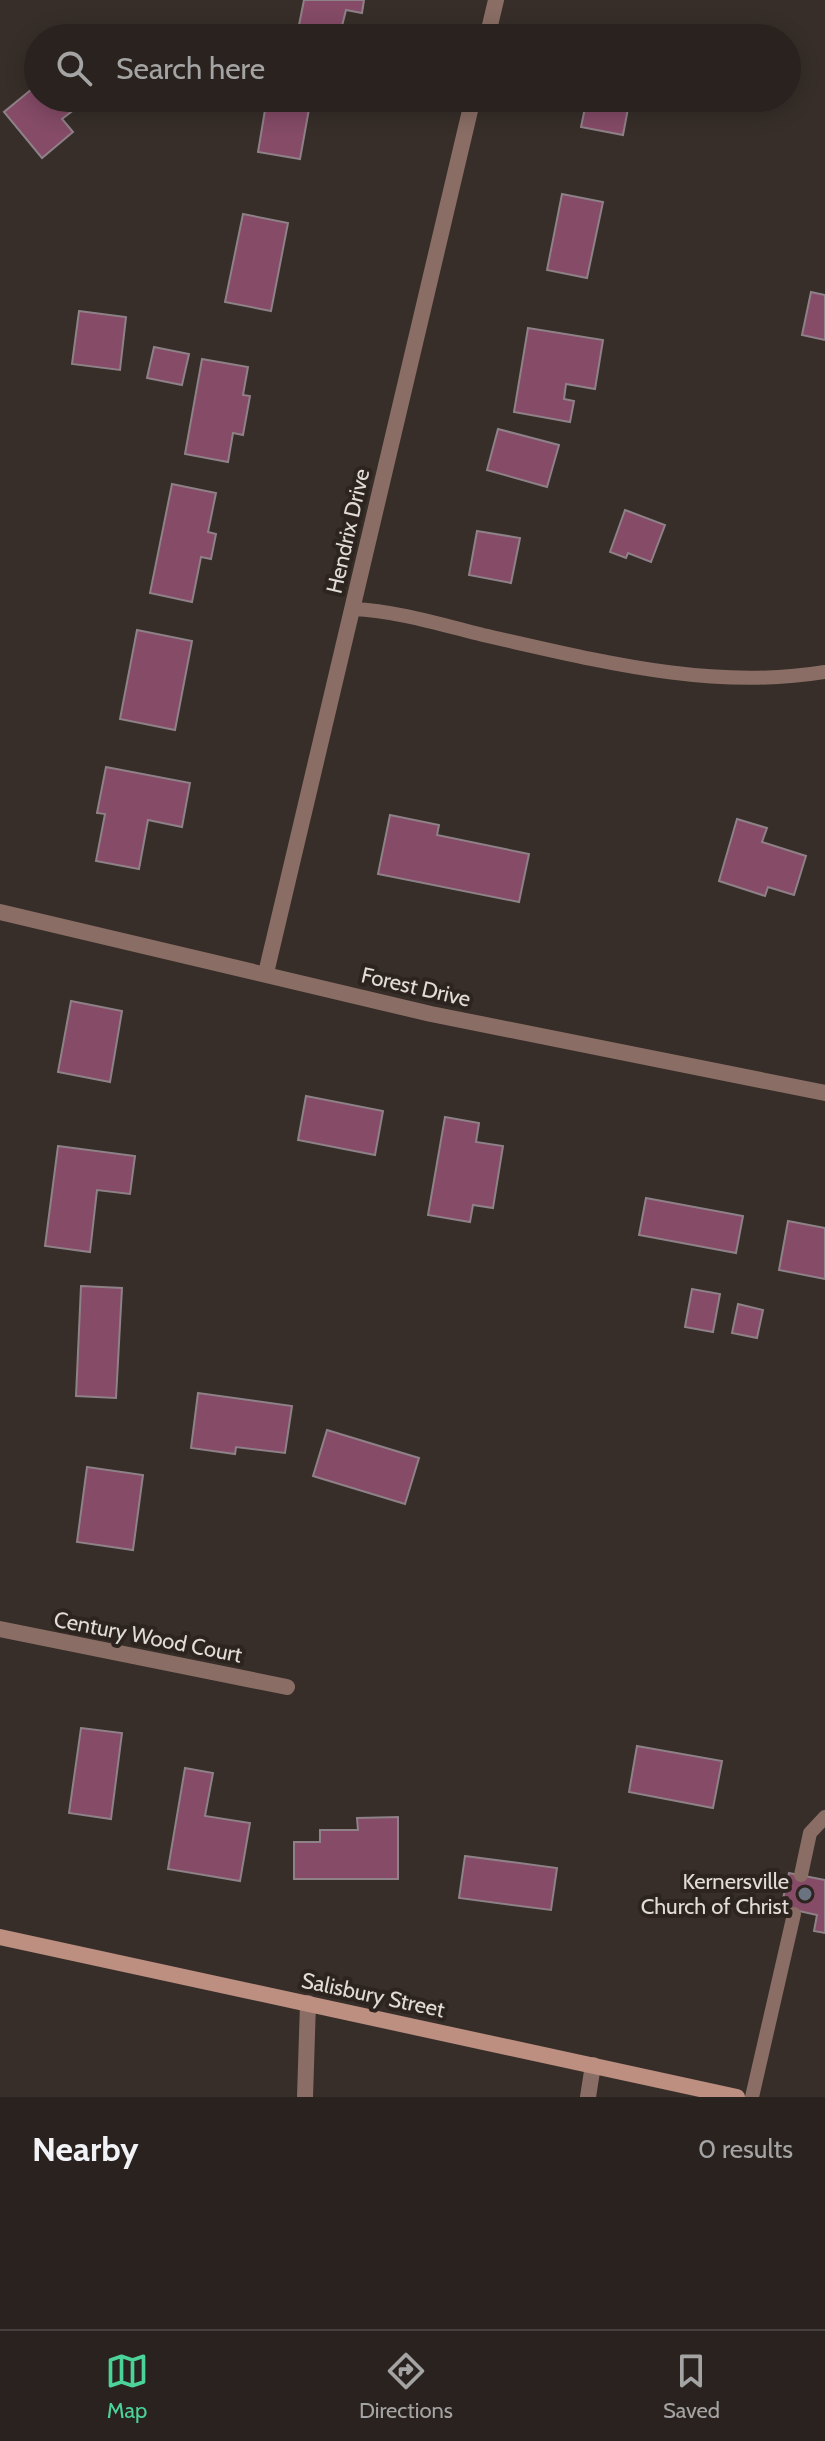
<!DOCTYPE html>
<html lang="en">
<head>
<meta charset="utf-8">
<style>
  body { margin:0; font-family:Cabin,sans-serif; background:#352f2c; color:#f1f3f6 }
  .list { margin:0; padding:0; list-style:none }
  h2 { display:flex; justify-content:space-between; align-items:center; height:104px; margin:0; padding:0 32px; font-size:34px }
  h2 small { font-size:26px; font-weight:400; color:#a5a4a4 }
  .icon { flex:none; width:44px; height:44px; fill:none; stroke:currentColor; stroke-width:2; stroke-linecap:round; stroke-linejoin:round }
  .map { position:relative; flex:none; width:825px; height:2097px; overflow:hidden }
  .search { position:absolute; background:#29221f; box-shadow:0 4px 20px #0003; left:24px; right:24px; top:24px; height:88px; display:flex; align-items:center; gap:20px; box-sizing:border-box; padding:0 28px; border-radius:44px; color:#a5a4a4; font-size:30px }
  .sheet { height:232px; background:#29221f }
  nav { display:flex; justify-content:space-around; align-items:center; box-sizing:border-box; height:112px; border-top:2px solid #453f3d; background:#29221f; font-size:22px; color:#a5a4a4 }
  nav a { display:grid; justify-items:center; gap:4px }
  nav .on { color:#4cd39a }
  .map>svg:first-child { display:block }
</style>
</head>
<body>
<div class="map">
<svg width="825" height="2097" viewBox="0 0 825 2097">
  <rect width="100%" height="100%" fill="#372e29"/>
  <!-- building -->
  <g fill="#854b67" stroke="#8e8187" stroke-width="2">
    <path d="M304 0H364L362 13 346 10 339 38 298 30Z"/>
    <path d="M38 84V98L88 99 62 119 73 132 42 158 4 112Z"/>
    <path d="M267 98H311L300 159 258 152Z"/>
    <path d="M587 98H630L623 135 581 127Z"/>
    <path d="M562 194 603 202 587 278 547 270Z"/>
    <path d="M243 214 288 223 271 311 225 302Z"/>
    <path d="M811 292 825 295V340L802 335Z"/>
    <path d="M79 311 126 317 120 370 72 364Z"/>
    <path d="M528 328 603 340 595 389 566 384 564 399 574 401 570 422 514 412Z"/>
    <path d="M154 347 189 354 182 385 147 378Z"/>
    <path d="M202 359 248 367 243 395 250 396 243 435 233 433 228 462 185 454Z"/>
    <path d="M498 429 559 445 547 487 487 470Z"/>
    <path d="M172 484 216 493 208 532 216 534 211 559 201 557 192 602 150 593Z"/>
    <path d="M625 510 665 525 651 562 628 553 626 558 610 552Z"/>
    <path d="M477 531 520 538 511 583 469 575Z"/>
    <path d="M137 630 192 641 175 730 120 719Z"/>
    <path d="M106 767 190 783 182 827 148 820 139 869 96 861 105 814 97 813Z"/>
    <path d="M390 815 439 825 437 835 529 854 519 902 378 874Z"/>
    <path d="M737 819 767 828 762 842 806 856 794 895 768 887 765 896 719 881Z"/>
    <path d="M71 1001 122 1011 110 1082 58 1072Z"/>
    <path d="M306 1096 383 1111 375 1155 298 1140Z"/>
    <path d="M445 1117 479 1123 476 1142 503 1146 493 1208 473 1205 470 1222 428 1215Z"/>
    <path d="M58 1146 135 1156 130 1194 97 1190 90 1252 45 1246Z"/>
    <path d="M646 1198 743 1216 736 1253 639 1235Z"/>
    <path d="M788 1221 825 1228V1279L779 1270Z"/>
    <path d="M81 1286 122 1288 116 1398 76 1396Z"/>
    <path d="M692 1289 720 1294 713 1332 685 1327Z"/>
    <path d="M738 1304 763 1310 757 1338 732 1333Z"/>
    <path d="M198 1393 292 1406 285 1453 236 1447 235 1454 191 1448Z"/>
    <path d="M327 1430 419 1458 405 1504 313 1476Z"/>
    <path d="M87 1467 143 1475 133 1550 77 1542Z"/>
    <path d="M81 1728 122 1733 111 1819 69 1813Z"/>
    <path d="M637 1746 722 1761 713 1808 629 1792Z"/>
    <path d="M185 1768 213 1773 205 1816 250 1823 240 1881 168 1869Z"/>
    <path d="M398 1817V1879H294V1842H320V1830H358L357 1818Z"/>
    <path d="M465 1856 557 1868 551 1910 459 1898Z"/>
    <path d="M789 1873 825 1880V1933L814 1931 817 1915 781 1907Z"/>
  </g>
  <g fill="none" stroke-linecap="round" stroke-linejoin="round">
    <!-- lane -->
    <g stroke="#8a6e65" stroke-width="14">
      <path d="M352 609C398 611 439 624 483 635 595 660 710 691 825 672"/>
      <path d="M801 1875 810 1833 825 1817"/>
      <path d="M752 2097 794 1914"/>
    </g>
    <!-- street -->
    <g stroke="#8a6e65" stroke-width="16">
      <path d="M487 38 496 0"/>
      <path d="M0 912 431 1014 825 1093"/>
      <path d="M266 973 473 98"/>
      <path d="M0 1629 287 1687"/>
      <path d="M305 2097 308 2003"/>
      <path d="M588 2097 593 2065"/>
    </g>
    <!-- secondary -->
    <path stroke="#bc8f81" stroke-width="16" d="M0 1937 737 2097"/>
  </g>
  <!-- markers -->
  <circle fill="#6b7280" stroke="#2d241f" stroke-width="3" cx="805" cy="1894" r="8"/>
  <g text-anchor="middle" dominant-baseline="central" stroke-width="8" stroke-linejoin="round" paint-order="stroke">
    <!-- street labels -->
    <g font-size="22" fill="#e2dcd8" stroke="#2d241f">
      <text transform="translate(348 531) rotate(-77)">Hendrix Drive</text>
      <text transform="translate(416 987) rotate(13)">Forest Drive</text>
      <text transform="translate(148 1637) rotate(11)">Century Wood Court</text>
      <text transform="translate(373 1995) rotate(12)">Salisbury Street</text>
    </g>
    <!-- poi labels -->
    <g font-size="22" fill="#e2dcd8" stroke="#2d241f" text-anchor="end">
      <text x="789" y="1881">Kernersville<tspan x="789" dy="25">Church of Christ</tspan></text>
    </g>
  </g>
</svg>
<div class="search"><svg class="icon" aria-label="search" viewBox="0 0 24 24"><circle cx="10" cy="10" r="6"/><path d="M15 15l6 6"/></svg>Search here</div>
</div>
<section class="sheet">
<h2>Nearby<small>0 results</small></h2>
<ul class="list">
</ul>
</section>
<nav>
<a class="on"><svg class="icon" aria-label="map" viewBox="0 0 24 24"><path d="M3 6l6-2 6 2 6-2v14l-6 2-6-2-6 2zM9 4v14M15 6v14"/></svg>Map</a>
<a><svg class="icon" aria-label="directions" viewBox="0 0 24 24"><path d="M12 3l9 9-9 9-9-9zM9 14v-3h6M13 9l2 2-2 2"/></svg>Directions</a>
<a><svg class="icon" aria-label="saved" viewBox="0 0 24 24"><path d="M7 4h10v16l-5-4-5 4z"/></svg>Saved</a>
</nav>
</body>
</html>
